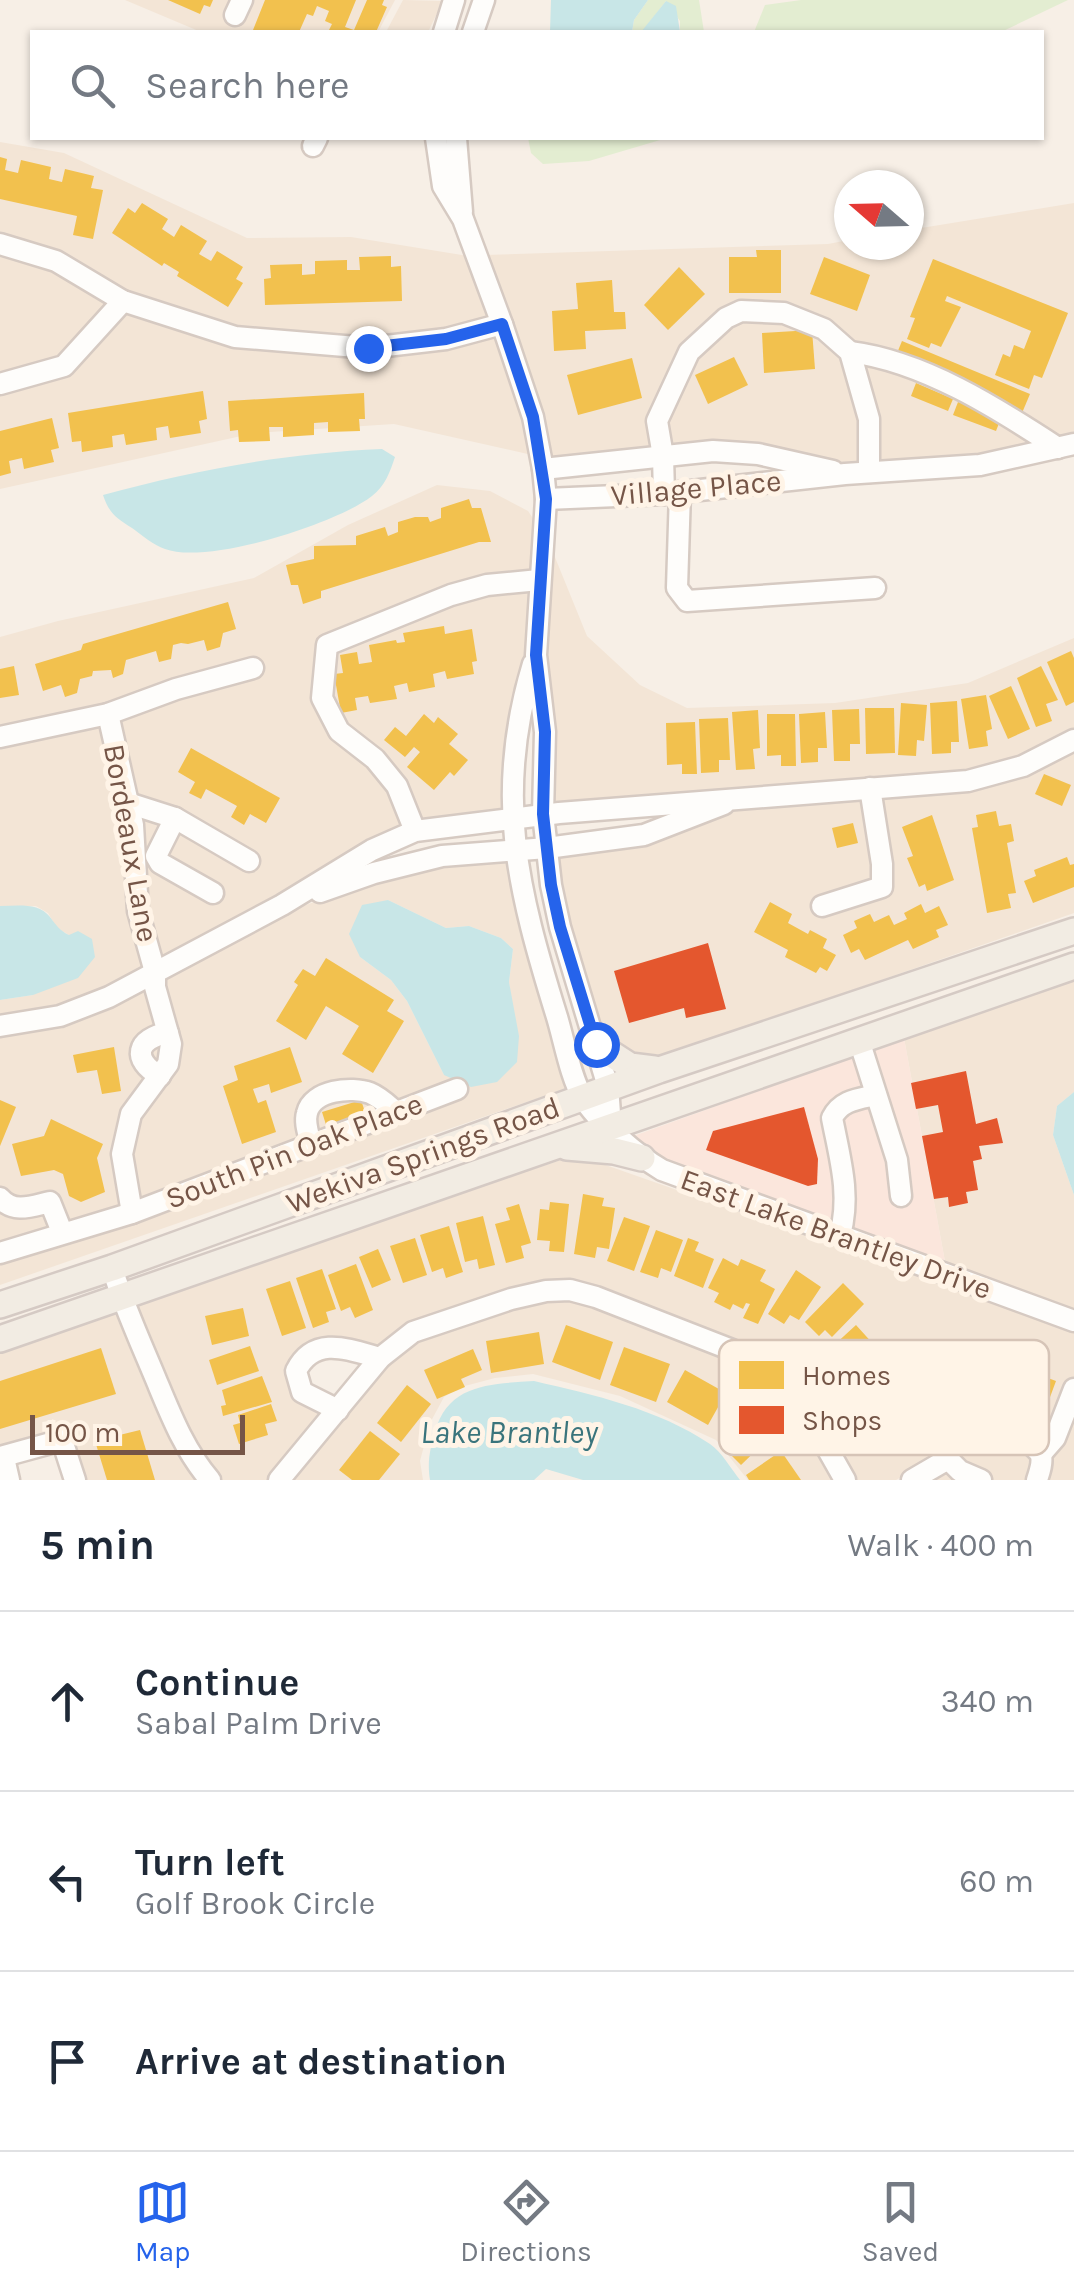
<!DOCTYPE html>
<html lang="en">
<head>
<meta charset="utf-8">
<style>
  body { margin:0; font-family:Karla,sans-serif; background:#f2f2f3; color:#1f2937 }
  .compass { position:absolute; left:834px; top:170px; width:90px; height:90px; border-radius:50%; background:#fff; box-shadow:0 2px 8px #0004; rotate:290deg }
  .scale { position:absolute; left:30px; bottom:25px; width:215px; box-sizing:border-box; padding-left:10px; border:5px solid #755547; border-top:0; font-size:28px; line-height:35px; white-space:nowrap; color:#755547; -webkit-text-stroke:8px #fff4e7; paint-order:stroke }
  .stop { position:absolute; width:30px; height:30px; margin:-22px; border:8px solid #2563eb; border-radius:50%; background:#fff }
  .stop.end { background:#2563eb; border-color:#fff; box-shadow:0 2px 10px #0008 }
  .list { margin:0; padding:0; list-style:none }
  h2 { display:flex; justify-content:space-between; align-items:center; height:130px; margin:0; padding:0 40px; font-size:42px }
  h2 small { font-size:32px; font-weight:400; color:#747a83 }
  .list li { display:grid; grid-template-columns:65px 1fr auto; gap:30px; align-items:center; box-sizing:border-box; height:180px; padding:0 40px; border-top:2px solid #e0e1e3 }
  .list b { display:block; font-size:38px; white-space:nowrap }
  .list p { margin:0; font-size:32px; white-space:nowrap; color:#747a83 }
  .list em { font-size:32px; font-style:normal; color:#747a83 }
  .icon { flex:none; width:55px; height:55px; fill:none; stroke:currentColor; stroke-width:2; stroke-linecap:round; stroke-linejoin:round }
  .map { position:relative; flex:none; width:1074px; height:1480px; overflow:hidden }
  .search { position:absolute; background:#fff; box-shadow:0 2px 8px #0004; left:30px; right:30px; top:30px; height:110px; display:flex; align-items:center; gap:25px; box-sizing:border-box; padding:0 35px; border-radius:0px; color:#747a83; font-size:38px }
  .sheet { height:670px; background:#fff }
  nav { display:flex; justify-content:space-around; align-items:center; box-sizing:border-box; height:140px; border-top:2px solid #e0e1e3; background:#fff; font-size:28px; color:#747a83 }
  nav a { display:grid; justify-items:center; gap:5px }
  nav .on { color:#2563eb }
  .map>svg:first-child { display:block }
</style>
</head>
<body>
<div class="map">
<svg width="1074" height="1480" viewBox="0 0 1074 1480">
  <rect width="100%" height="100%" fill="#f7efe6"/>
  <!-- residential -->
  <g fill="#f3e5d6" fill-rule="evenodd">
    <path d="M125 0H395L378 32H201Z"/>
    <path d="M403 0 443 1 428 32H386Z"/>
    <path d="M0 142 64 153 247 238 351 237 468 256 491 318 443 332 368 341 237 330 126 294 0 237Z"/>
    <path d="M1074 203V436L1059 440 756 303 682 348 649 417 654 449 573 458 549 456 485 255 828 244 849 240V245H909V230Z"/>
    <path d="M0 252 53 268 111 302 59 359 0 376Z"/>
    <path d="M126 310 235 345 497 333 525 418 532 455 394 424 255 433 0 489V392L67 373Z"/>
    <path d="M744 319 783 320 820 335 842 355 861 419V464L670 448 665 422 696 356 731 324Z"/>
    <path d="M861 361 872 362 965 399 1038 444 972 458 877 464Z"/>
    <path d="M437 485 490 491 528 511 536 523 531 573 448 588 325 637 320 636 316 641 319 646 314 697 390 789 404 827 161 960 146 910 117 719 179 696 263 673 258 659 173 681 105 706 0 729V637L58 621 254 578 348 525Z"/>
    <path d="M550 545 587 636 640 685 687 708 835 703 968 683 1074 638V731L1019 759 966 774 742 787 551 806 546 651Z"/>
    <path d="M530 589 527 654 514 698 506 755 504 812 420 823 346 726 331 697 335 650 385 628 489 592Z"/>
    <path d="M101 723 125 826 146 968 105 990 57 1009 0 1019V1000L33 995 69 935 57 928 48 913 36 906H0V745Z"/>
    <path d="M1074 749V913L648 1061 603 1040 568 925 556 855 742 804 969 789Z"/>
    <path d="M508 859 515 906 570 1087 0 1285V1034L24 1032 64 1023 286 912 377 880 443 863ZM388 900 446 928 469 926 501 938 513 949 509 982 512 1007 444 1075 407 1001 391 980 360 957Z"/>
    <path d="M1074 977V1092L1057 1106 1053 1135 1074 1195V1314L946 1267 904 1038Z"/>
    <path d="M577 1155 1074 1329V1480H928L950 1449 896 1480H854L776 1373 572 1283 377 1350 319 1340 299 1350 288 1368 325 1412 268 1480H220L187 1432 132 1304 310 1241Z"/>
    <path d="M547 1298H570L594 1304 729 1356 765 1384 804 1423 836 1480H748L716 1440 620 1396 533 1374 495 1378 461 1387 444 1397 430 1423 420 1461 423 1480H290L383 1367 418 1338Z"/>
    <path d="M117 1309 200 1480H84L66 1430 0 1451V1348Z"/>
  </g>
  <!-- commercial -->
  <path fill="#fbe6dc" d="M904 1038 946 1267 665 1163 631 1137Z"/>
  <!-- green -->
  <g fill="#e3edd1">
    <path d="M648 0H699L704 32H680V21L666 1 642 32H632L634 20Z"/>
    <path d="M801 0H1068L1001 32H754L765 5Z"/>
    <path d="M528 138H667L589 161 543 164 531 153Z"/>
  </g>
  <!-- water -->
  <g fill="#c8e6e7">
    <path d="M551 0H648L634 20 632 32H550Z"/>
    <path d="M666 1 676 6 680 32H641Z"/>
    <path d="M382 449 395 457C390 472 385 486 372 496 336 524 207 565 165 549 153 545 142 535 132 528 116 518 109 513 103 495 194 470 287 453 382 449Z"/>
    <path d="M388 900 446 928 469 926 501 938 513 949 509 982 519 1036 517 1062 497 1082 471 1087 444 1075 407 1001 391 980 360 957 349 934 362 905Z"/>
    <path d="M0 906C18 906 38 902 50 917 57 926 59 930 69 935L78 931 92 939 95 957 78 978 33 995 0 1000Z"/>
    <path d="M1074 1092V1195L1053 1135 1057 1106Z"/>
    <path d="M534 1381C594 1395 658 1409 710 1444 722 1452 731 1469 740 1480H583L546 1469 534 1480H430C427 1462 430 1449 435 1432 448 1383 492 1384 534 1381Z"/>
  </g>
  <!-- homes -->
  <g fill="#f2c14e">
    <path d="M168 0H213L210 7 204 5 200 14Z"/>
    <path d="M265 0H356L345 27 354 30 367 0H384L382 5 387 7 376 32H328L332 24 325 21 329 11 317 6 313 16 307 14 299 32H260L253 30Z"/>
    <path d="M0 157 7 159 5 170 18 173 21 160 51 167 49 179 62 182 65 169 94 176 91 188 103 190 93 239 73 235 77 216 0 199Z"/>
    <path d="M142 203 168 219 162 229 174 237 181 225 207 241 199 254 211 261 217 251 243 267 236 279 243 283 228 307 177 276 179 272 164 263 162 266 112 233 128 208 135 213Z"/>
    <path d="M756 250H781V293H729V257H757Z"/>
    <path d="M391 256V267L401 266 402 301 265 305 264 279 271 278 270 265 302 264V275L315 274V261L347 260V270H360L359 257Z"/>
    <path d="M824 257 870 275 857 311 810 294Z"/>
    <path d="M933 259 1068 313 1042 378 1034 375 1029 389 995 375 1003 354 1010 357 1014 345 1024 349 1031 331 947 296 945 301 961 307 941 347 931 343 929 348 907 339 915 318 910 317Z"/>
    <path d="M679 267 705 294 668 330 644 305Z"/>
    <path d="M612 280 614 312H625L626 329 585 331 586 349 554 351 552 311 578 309 576 283Z"/>
    <path d="M812 330 815 369 764 373 762 333Z"/>
    <path d="M902 341 1030 394 1022 413 895 358Z"/>
    <path d="M734 357 748 385 708 404 695 375Z"/>
    <path d="M632 358 642 398 578 415 567 375Z"/>
    <path d="M916 383 953 399 948 411 911 396Z"/>
    <path d="M203 391 207 419 199 421 201 433 170 438 168 426 156 428 157 440 126 445 124 434 112 436 113 447 82 452 81 441 72 442 68 413Z"/>
    <path d="M364 393 365 419H359L360 431 328 432V422L314 423V435L283 437V427H269L270 441 239 442 238 430 230 431 228 401Z"/>
    <path d="M958 402 1001 418 996 431 953 415Z"/>
    <path d="M52 418 59 448 51 450 54 462 24 469 22 458 9 461 11 473 0 476V431Z"/>
    <path d="M469 499 472 508H481L491 542H479L321 591V598L303 604 298 585H291L286 565 314 559V546L356 545V536L385 527 388 536 398 532V522L415 517H428L430 522 441 518V508Z"/>
    <path d="M228 602 236 629 223 633 220 647 207 651 204 640 188 644 181 643 173 645 171 659 159 662 156 651 126 660 123 674 113 678 111 670 93 671 92 676 80 679 77 693 65 697 61 685 43 691 35 664 81 650 83 644Z"/>
    <path d="M444 626 445 634 472 629 477 661 472 662 474 674 447 679 445 671 433 674 435 687 409 692 407 683 394 686 397 699 370 703 368 696 355 698 357 710 341 713 334 674 343 673 340 655 357 652 359 664 372 662 369 645 396 640 397 643 405 642 403 633Z"/>
    <path d="M1071 651 1074 658V702L1066 706 1047 662Z"/>
    <path d="M14 666 19 695 0 698V669Z"/>
    <path d="M1041 666 1058 700 1046 704 1052 721 1036 727 1017 678Z"/>
    <path d="M1011 686 1030 729 1008 739 989 696Z"/>
    <path d="M986 695 992 729 986 731 988 746 969 749 961 699Z"/>
    <path d="M957 701 959 742H951V753L932 754 930 703Z"/>
    <path d="M901 703 927 705 924 741 917 740 916 756 898 755Z"/>
    <path d="M865 708H894L895 753 866 754Z"/>
    <path d="M859 709 860 744H850V761H834L832 710Z"/>
    <path d="M758 710 760 748 753 749 755 769 736 770 732 712Z"/>
    <path d="M825 712 827 748H818V762L801 763 799 714Z"/>
    <path d="M424 714 434 723 438 717 458 734 449 744 468 760 454 776 450 772 434 790 407 767 420 752 414 747 405 757 384 740 395 727 406 736Z"/>
    <path d="M767 714H795L796 766H781V755L767 756Z"/>
    <path d="M728 718 730 760H719V772L701 773 699 719Z"/>
    <path d="M695 722 697 774H682V764L667 765 666 723Z"/>
    <path d="M191 748 280 798 266 823 250 814 244 825 231 817 237 806 206 789 201 799 189 793 195 782 178 772Z"/>
    <path d="M1044 774 1071 785 1062 806 1035 794Z"/>
    <path d="M996 811 999 826 1011 824 1014 841 1007 843 1016 893 1008 894 1011 908 987 913 972 828 978 827 976 815Z"/>
    <path d="M932 815 954 880 927 891 925 884 919 887 907 858 913 856 902 827Z"/>
    <path d="M853 823 858 843 837 848 832 828Z"/>
    <path d="M1067 857 1070 865 1074 864V887L1033 903 1024 881 1036 876 1034 870Z"/>
    <path d="M770 902 792 914 788 923 808 934 810 930 827 939 823 948 836 955 827 971 820 967 816 973 785 957 788 950 754 932Z"/>
    <path d="M921 904 925 913 939 906 948 925 936 930 939 937 913 949 908 940 865 960 859 949 851 953 843 935 857 928 854 921 870 914 874 922 889 915 894 925 907 919 904 913Z"/>
    <path d="M326 958 394 1000 387 1011 404 1021 373 1073 342 1054 359 1026 326 1006 306 1040 276 1021 298 985 294 982 303 969 315 976Z"/>
    <path d="M114 1047 121 1091 102 1094 97 1070 77 1073 73 1055Z"/>
    <path d="M290 1047 302 1082 271 1093 269 1084 253 1089 258 1103 266 1100 276 1132 242 1144 223 1086 238 1080 234 1066Z"/>
    <path d="M0 1100 16 1107 0 1146Z"/>
    <path d="M361 1100 366 1115 327 1128 322 1112Z"/>
    <path d="M51 1119 103 1144 97 1158 105 1192 81 1202 69 1196 63 1174 54 1170 21 1176 12 1144 44 1136Z"/>
    <path d="M583 1194 604 1198 602 1206 615 1208 609 1249 597 1247 595 1258 574 1254Z"/>
    <path d="M550 1202 569 1204 564 1252 549 1251 550 1241 537 1240 540 1209 549 1210Z"/>
    <path d="M519 1204 531 1243 521 1246 524 1258 506 1263 495 1224 510 1220 506 1208Z"/>
    <path d="M483 1216 495 1265 479 1269 477 1259 465 1262 456 1223Z"/>
    <path d="M624 1217 650 1226 634 1271 607 1261Z"/>
    <path d="M449 1226 463 1272 446 1278 443 1268 432 1272 420 1235Z"/>
    <path d="M656 1230 683 1240 671 1272 661 1268 658 1278 640 1272Z"/>
    <path d="M415 1238 427 1275 403 1283 390 1246Z"/>
    <path d="M688 1238 699 1242 695 1251 714 1259 703 1288 674 1276Z"/>
    <path d="M378 1249 391 1280 372 1288 359 1257Z"/>
    <path d="M723 1258 738 1266 741 1259 766 1270 760 1281 775 1289 758 1324 743 1318 750 1304 746 1303 743 1309 733 1304 730 1310 714 1302 719 1293 708 1288Z"/>
    <path d="M356 1264 373 1310 355 1318 350 1307 341 1311 328 1275Z"/>
    <path d="M322 1269 336 1309 326 1312 329 1322 313 1328 296 1278Z"/>
    <path d="M796 1270 821 1287 799 1320 790 1315 784 1324 768 1314Z"/>
    <path d="M290 1281 306 1328 282 1336 266 1289Z"/>
    <path d="M843 1283 864 1304 832 1337 825 1330 819 1336 805 1322Z"/>
    <path d="M243 1308 249 1336 212 1345 205 1316Z"/>
    <path d="M566 1325 613 1342 600 1380 552 1362Z"/>
    <path d="M856 1325 875 1346 843 1376 829 1361 838 1354 832 1347Z"/>
    <path d="M539 1332 544 1364 491 1373 486 1341Z"/>
    <path d="M250 1346 259 1371 217 1385 209 1360Z"/>
    <path d="M624 1347 670 1364 656 1402 610 1385Z"/>
    <path d="M101 1348 116 1394 0 1429V1381Z"/>
    <path d="M473 1349 482 1370 461 1379 465 1387 437 1399 424 1370Z"/>
    <path d="M1030 1359 1041 1363 1037 1374 1056 1381 1043 1416 1024 1410 1028 1400 1017 1396Z"/>
    <path d="M685 1370 726 1393 708 1425 667 1402Z"/>
    <path d="M262 1376 272 1402 223 1416 221 1406 226 1405 222 1390Z"/>
    <path d="M407 1385 431 1404 401 1442 377 1423Z"/>
    <path d="M271 1404 277 1421 265 1424 268 1435 239 1444 233 1425 240 1423 238 1415Z"/>
    <path d="M859 1411 864 1420 881 1411 901 1446 884 1456 879 1447 869 1453 849 1417Z"/>
    <path d="M752 1416 771 1436 741 1465 722 1446Z"/>
    <path d="M140 1430 155 1480H107L95 1441Z"/>
    <path d="M370 1431 400 1454 379 1480H352L339 1470Z"/>
    <path d="M781 1451 801 1480H749L746 1475Z"/>
  </g>
  <!-- shops -->
  <g fill="#e4572e">
    <path d="M708 943 726 1009 686 1018 684 1008 629 1023 614 971Z"/>
    <path d="M966 1071 976 1124 997 1118 1003 1143 979 1146 982 1159 973 1161 978 1190 966 1192 968 1203 949 1207 948 1197 934 1199 922 1136 943 1132 938 1105 916 1109 911 1083Z"/>
    <path d="M804 1107 818 1159 817 1184 808 1186 706 1150 713 1131Z"/>
  </g>
  <g fill="none" stroke-linecap="round" stroke-linejoin="round">
    <defs>
      <g id="minor">
        <path d="M235 15 242 0"/>
        <path d="M444 32 454 0"/>
        <path d="M473 32 484 0"/>
        <path d="M436 138 443 186 463 219 502 324 533 417 543 469 546 499 536 655 545 732 543 814 551 885 560 927 608 1087 611 1127"/>
        <path d="M456 138 462 212"/>
        <path d="M313 146 317 138"/>
        <path d="M0 244 56 261 123 301 235 337 369 348 446 339 502 324"/>
        <path d="M850 352C923 361 997 408 1058 448"/>
        <path d="M0 384 64 366 123 301"/>
        <path d="M543 469 713 451 758 454 833 471"/>
        <path d="M680 492 677 588 687 601 875 588"/>
        <path d="M664 494 663 456 657 421 689 352 726 318 741 311 784 313 824 329 850 352 869 419V472"/>
        <path d="M546 499 664 494 845 474 980 465 1074 444"/>
        <path d="M533 664C493 795 518 891 557 1017 564 1040 571 1079 583 1098 597 1121 638 1156 662 1170L1074 1321"/>
        <path d="M108 714 133 825 138 911 155 972V987L171 1044 168 1064 131 1114 122 1154 132 1213"/>
        <path d="M0 737 108 714 176 689 253 668"/>
        <path d="M128 803 175 818 249 861"/>
        <path d="M175 818 156 856 160 863 213 893"/>
        <path d="M415 831 397 786 375 759 339 731 322 698 327 645 451 595 487 585 539 580"/>
        <path d="M320 892 374 873 442 856 547 848 644 835 724 804"/>
        <path d="M822 906 882 887V864L870 788"/>
        <path d="M0 1026 60 1016 109 997 282 905 372 850 415 831 559 813 968 781 1023 766 1074 740"/>
        <path d="M859 1040 897 1160 901 1196"/>
        <path d="M160 1076C131 1060 136 1038 168 1033"/>
        <path d="M311 1145C309 1135 304 1123 307 1113 312 1090 352 1086 370 1093 380 1097 388 1105 396 1112"/>
        <path d="M0 1198C14 1214 32 1206 50 1202L62 1232"/>
        <path d="M840 1235C851 1195 840 1159 832 1118 841 1100 858 1099 876 1095"/>
        <path d="M0 1253 132 1213 457 1089"/>
        <path d="M112 1268C124 1306 140 1341 155 1377 170 1413 184 1450 210 1480"/>
        <path d="M338 1410 302 1392 296 1371C314 1335 348 1349 380 1358"/>
        <path d="M1041 1454 1055 1438 1074 1389"/>
        <path d="M0 1457 62 1440 75 1480"/>
        <path d="M4 1458 9 1480"/>
        <path d="M948 1459C954 1398 1036 1439 1041 1456 1043 1464 1039 1473 1037 1480"/>
        <path d="M948 1459 960 1471 981 1480"/>
        <path d="M279 1480 380 1358 413 1332 511 1299 546 1291 570 1290 596 1297 732 1350 771 1379 811 1420 845 1480"/>
        <path d="M912 1480 948 1459"/>
      </g>
      <g id="major">
        <path d="M596 1044 630 1066 654 1069"/>
        <path d="M567 1147 614 1151 642 1158"/>
        <path d="M0 1305 112 1268 659 1070 1074 931"/>
        <path d="M0 1339 1074 966"/>
      </g>
    </defs>
    <!-- minor casing -->
    <use href="#minor" stroke="#d6cac2" stroke-width="25"/>
    <!-- major casing -->
    <use href="#major" stroke="#d5cac4" stroke-width="30"/>
    <!-- minor -->
    <use href="#minor" stroke="#fefdfb" stroke-width="20"/>
    <!-- major -->
    <use href="#major" stroke="#f2ece3" stroke-width="25"/>
  </g>
  <g fill="none" stroke-linecap="round" stroke-linejoin="round">
    <!-- route -->
    <path stroke="#2563eb" stroke-width="12" d="M368 348 446 339 502 324 533 417 546 499 536 655 545 732 543 814 551 885 560 927 596 1044"/>
  </g>
  <g text-anchor="middle" dominant-baseline="central" stroke-width="10" stroke-linejoin="round" paint-order="stroke">
    <!-- street labels -->
    <g font-size="30" fill="#755547" stroke="#fff4e7">
      <text transform="translate(696 488) rotate(-5)">Village Place</text>
      <text transform="translate(131 843) rotate(80)">Bordeaux Lane</text>
      <text transform="translate(294 1151) rotate(-21)">South Pin Oak Place</text>
      <text transform="translate(423 1155) rotate(-20)">Wekiva Springs Road</text>
      <text transform="translate(836 1234) rotate(20)">East Lake Brantley Drive</text>
    </g>
    <!-- water labels -->
    <g font-size="32" font-style="italic" fill="#3a747c" stroke="#fff4e7">
      <text x="509" y="1432">Lake Brantley</text>
    </g>
  </g>
  <!-- legend -->
  <rect x="719" y="1340" width="330" height="115" rx="15" fill="#fff4e7" stroke="#d6c4b7" stroke-width="2.5"/>
  <rect x="739" y="1361" width="45" height="28" fill="#f2c14e"/>
  <rect x="739" y="1406" width="45" height="28" fill="#e4572e"/>
  <g font-size="28" fill="#755547">
    <text x="802" y="1385">Homes</text>
    <text x="802" y="1430">Shops</text>
  </g>
</svg>
<svg class="compass" viewBox="-18 -18 36 36"><path d="M0-13l5 13h-10z" fill="#e53935"/><path d="M0 13l5-13h-10z" fill="#747a83"/></svg>
<div class="scale">100 m</div>
<div class="stop" style="left:596px;top:1044px"></div>
<div class="stop end" style="left:368px;top:348px"></div>
<div class="search"><svg class="icon" aria-label="search" viewBox="0 0 24 24"><circle cx="10" cy="10" r="6"/><path d="M15 15l6 6"/></svg>Search here</div>
</div>
<section class="sheet">
<h2>5 min<small>Walk · 400 m</small></h2>
<ul class="list">
<li><svg class="icon" aria-label="ahead" viewBox="0 0 24 24"><path d="M12 20V5M6 11l6-6 6 6"/></svg><div><b>Continue</b><p>Sabal Palm Drive</p></div><em>340 m</em></li>
<li><svg class="icon" aria-label="left" viewBox="0 0 24 24"><path d="M17 20v-9H6M10 6l-5 5 5 5"/></svg><div><b>Turn left</b><p>Golf Brook Circle</p></div><em>60 m</em></li>
<li><svg class="icon" aria-label="arrive" viewBox="0 0 24 24"><path d="M6 21V4h12l-3 4 3 4H6"/></svg><div><b>Arrive at destination</b></div></li>
</ul>
</section>
<nav>
<a class="on"><svg class="icon" aria-label="map" viewBox="0 0 24 24"><path d="M3 6l6-2 6 2 6-2v14l-6 2-6-2-6 2zM9 4v14M15 6v14"/></svg>Map</a>
<a><svg class="icon" aria-label="directions" viewBox="0 0 24 24"><path d="M12 3l9 9-9 9-9-9zM9 14v-3h6M13 9l2 2-2 2"/></svg>Directions</a>
<a><svg class="icon" aria-label="saved" viewBox="0 0 24 24"><path d="M7 4h10v16l-5-4-5 4z"/></svg>Saved</a>
</nav>
</body>
</html>
